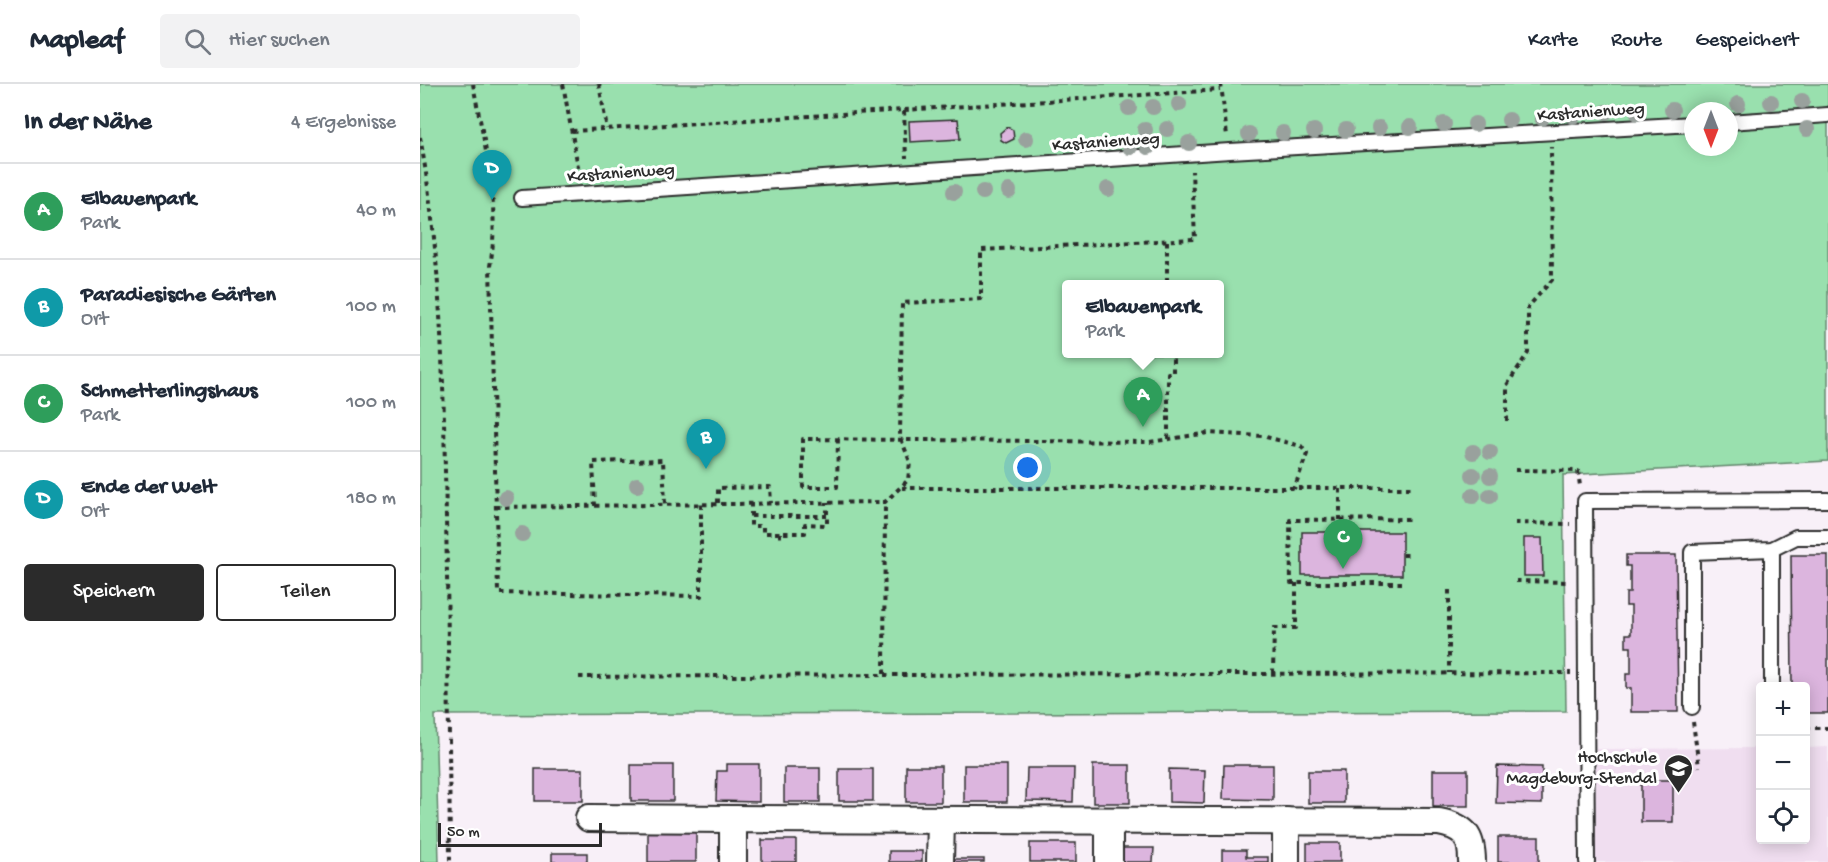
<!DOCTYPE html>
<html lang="de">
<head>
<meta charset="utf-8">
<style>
  body { margin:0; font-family:"Gochi Hand",sans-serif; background:#f2f2f3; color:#1f2937 }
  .controls { position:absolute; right:18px; bottom:18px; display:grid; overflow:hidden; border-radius:6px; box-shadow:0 3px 15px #0003 }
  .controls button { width:54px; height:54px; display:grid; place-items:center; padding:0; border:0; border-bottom:2px solid #e0e1e3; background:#fff; color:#1f2937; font:30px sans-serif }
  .compass { position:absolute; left:1264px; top:18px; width:54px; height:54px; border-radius:50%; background:#fff; box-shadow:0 3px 15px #0003; rotate:180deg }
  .scale { position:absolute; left:18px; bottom:15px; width:164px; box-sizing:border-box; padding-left:6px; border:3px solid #2b2b2b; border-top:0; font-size:16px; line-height:21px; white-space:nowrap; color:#2b2b2b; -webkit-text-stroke:4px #fff; paint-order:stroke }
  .you { position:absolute; left:608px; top:384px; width:21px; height:21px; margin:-15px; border:4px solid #fff; border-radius:50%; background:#1a73e8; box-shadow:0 0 0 9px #1a73e833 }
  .badge { display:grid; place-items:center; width:39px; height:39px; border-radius:50%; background:#2b2b2b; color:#fff; font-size:20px; font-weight:700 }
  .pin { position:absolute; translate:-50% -50px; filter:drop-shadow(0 2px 3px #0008) }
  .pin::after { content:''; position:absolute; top:32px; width:21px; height:18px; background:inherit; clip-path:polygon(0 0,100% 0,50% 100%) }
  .popup { position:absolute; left:642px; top:196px; width:162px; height:78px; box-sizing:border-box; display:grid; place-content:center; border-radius:6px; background:#fff; filter:drop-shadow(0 2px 4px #0005); font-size:20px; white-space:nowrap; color:#747a83 }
  .popup b { font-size:22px; color:#1f2937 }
  .popup::after { content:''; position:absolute; left:50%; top:100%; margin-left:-12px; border:12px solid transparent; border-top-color:#fff }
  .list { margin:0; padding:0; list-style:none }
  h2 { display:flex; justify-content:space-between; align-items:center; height:78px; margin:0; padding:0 24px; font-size:26px }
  h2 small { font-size:20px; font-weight:400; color:#747a83 }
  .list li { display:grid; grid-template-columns:39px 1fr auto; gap:18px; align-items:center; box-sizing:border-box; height:96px; padding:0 24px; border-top:2px solid #e0e1e3 }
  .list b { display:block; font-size:22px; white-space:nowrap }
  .list p { margin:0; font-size:20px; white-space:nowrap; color:#747a83 }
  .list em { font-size:20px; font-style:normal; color:#747a83 }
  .actions { display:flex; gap:12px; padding:18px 24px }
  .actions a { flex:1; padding:14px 0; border:2px solid #2b2b2b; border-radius:6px; text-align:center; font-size:21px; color:#2b2b2b }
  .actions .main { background:#2b2b2b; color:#fff }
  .icon { flex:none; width:33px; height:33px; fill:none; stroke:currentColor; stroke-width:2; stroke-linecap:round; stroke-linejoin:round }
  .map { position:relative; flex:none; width:1408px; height:778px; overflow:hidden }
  header { display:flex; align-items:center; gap:36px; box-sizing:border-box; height:84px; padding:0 30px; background:#fff; border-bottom:2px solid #e0e1e3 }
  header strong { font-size:28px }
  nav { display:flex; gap:33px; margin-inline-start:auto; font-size:21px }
  .search { width:420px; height:54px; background:#f2f2f3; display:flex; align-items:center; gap:15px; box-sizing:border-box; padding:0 21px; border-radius:6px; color:#747a83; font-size:22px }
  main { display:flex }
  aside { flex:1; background:#fff }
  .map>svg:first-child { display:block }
</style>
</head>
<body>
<header>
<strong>Mapleaf</strong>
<div class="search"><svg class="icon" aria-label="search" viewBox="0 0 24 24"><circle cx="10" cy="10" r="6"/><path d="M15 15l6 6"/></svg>Hier suchen</div>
<nav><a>Karte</a><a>Route</a><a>Gespeichert</a></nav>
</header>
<main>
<aside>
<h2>In der Nähe<small>4 Ergebnisse</small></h2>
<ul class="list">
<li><span class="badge" style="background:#2e9e5b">A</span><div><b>Elbauenpark</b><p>Park</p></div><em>40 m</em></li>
<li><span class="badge" style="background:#0f9aa8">B</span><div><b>Paradiesische Gärten</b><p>Ort</p></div><em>100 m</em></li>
<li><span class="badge" style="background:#2e9e5b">C</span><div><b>Schmetterlingshaus</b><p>Park</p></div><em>100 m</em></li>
<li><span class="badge" style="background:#0f9aa8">D</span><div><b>Ende der Welt</b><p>Ort</p></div><em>180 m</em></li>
</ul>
<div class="actions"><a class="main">Speichern</a><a>Teilen</a></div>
</aside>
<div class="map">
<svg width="1408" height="778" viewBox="0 0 1408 778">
  <rect width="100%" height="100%" fill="#f8f0f8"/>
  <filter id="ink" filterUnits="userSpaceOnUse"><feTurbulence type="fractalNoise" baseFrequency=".0167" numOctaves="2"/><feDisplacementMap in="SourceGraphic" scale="12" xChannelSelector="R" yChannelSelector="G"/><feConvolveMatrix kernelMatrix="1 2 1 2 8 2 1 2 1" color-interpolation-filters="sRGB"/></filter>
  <g filter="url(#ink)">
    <!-- built -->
    <path fill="#f0def0" d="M1408 663V778H1176V665L1340 664V756H1386V664Z"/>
    <!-- green -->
    <path fill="#99e0ae" stroke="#62866c" stroke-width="1.5" fill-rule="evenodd" d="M0 0H1408V377L1143 391 1146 627 15 631 19 778H0ZM1273 27H1309V63H1273ZM646 200H800V270H646Z"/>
    <!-- building -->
    <g fill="#dcb5de" stroke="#2b2b2b" stroke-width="1.5">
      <path d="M538 35 540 55 490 58 489 37Z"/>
      <path d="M587 43 593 46 594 55 586 59 581 56 580 49Z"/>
      <rect x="882" y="448" width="100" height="43"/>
      <path d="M1104 454H1122L1123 492H1104Z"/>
      <path d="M1206 471H1256L1258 628H1211V604H1206V590H1211V563H1206V550H1211V522H1206V509H1210V482H1206Z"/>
      <path d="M1371 471H1408V629H1386V602H1372Z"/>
      <path d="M307 680H339V718L296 717 297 687H307Z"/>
      <rect x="211" y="681" width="42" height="36"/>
      <rect x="544" y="681" width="43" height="37"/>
      <rect x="673" y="681" width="37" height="38"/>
      <path d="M804 681H853V716L803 715Z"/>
      <rect x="486" y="682" width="35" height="36"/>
      <path d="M1077 682 1122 683V720L1076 719Z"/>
      <rect x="364" y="684" width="36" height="34"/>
      <path d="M607 684H654L653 718 606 717Z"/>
      <rect x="115" y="685" width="48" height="32"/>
      <rect x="419" y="685" width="34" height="32"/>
      <path d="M749 685 785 686 784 719 749 718Z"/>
      <rect x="1013" y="686" width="35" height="36"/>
      <rect x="888" y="687" width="36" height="32"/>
      <rect x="1221" y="696" width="32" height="42"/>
      <rect x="228" y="747" width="48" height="31"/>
      <rect x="1078" y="753" width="41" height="25"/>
      <rect x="342" y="756" width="34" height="22"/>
      <rect x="610" y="759" width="46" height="19"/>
      <rect x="887" y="759" width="33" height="19"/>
      <path d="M702 764H734L733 778H702Z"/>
      <path d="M802 766H826V773H848V778H802Z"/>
      <rect x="469" y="767" width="33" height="11"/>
      <rect x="132" y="769" width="35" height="9"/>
      <rect x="532" y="775" width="32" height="3"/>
    </g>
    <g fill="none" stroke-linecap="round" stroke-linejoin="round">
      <defs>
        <g id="service">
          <path d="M1309 38 1408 31"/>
          <path d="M102 114 810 67 1273 40"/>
          <path d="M1352 465V602"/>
          <path d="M1272 623V468L1352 465 1376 453H1408"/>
          <path d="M1167 778 1165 417 1408 416"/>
        </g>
        <g id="minor">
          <path d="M169 734 313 735"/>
          <path d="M866 737V778"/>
          <path d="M313 778V735L1019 738C1045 743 1052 752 1052 778"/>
          <path d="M520 778 521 737"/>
          <path d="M689 778V738"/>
        </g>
      </defs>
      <!-- service casing -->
      <use href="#service" stroke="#2b2b2b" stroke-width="18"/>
      <!-- minor casing -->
      <use href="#minor" stroke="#2b2b2b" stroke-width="30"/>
      <!-- path -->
      <g stroke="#2b2b2b" stroke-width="4" stroke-dasharray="4.5 4.5" stroke-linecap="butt">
        <path d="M53 0C64 60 81 121 70 182L78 509 281 512V419"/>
        <path d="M143 0 160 94"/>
        <path d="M179 0 187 45"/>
        <path d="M801 0 807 52"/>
        <path d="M484 27 486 74"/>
        <path d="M152 47 800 6"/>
        <path d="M0 53C20 163 23 275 25 387 28 518 29 648 30 778"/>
        <path d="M747 157V200"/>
        <path d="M1087 337V301L1108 269V223L1132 196 1131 63"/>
        <path d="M418 355 417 403H383V355L730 358 788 349 842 352 881 362 887 370 874 405"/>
        <path d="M748 355V289H753V270"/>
        <path d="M1095 386 1158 387 1160 402"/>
        <path d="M482 404H991"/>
        <path d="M920 405V436"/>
        <path d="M298 419V404L350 403 351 419"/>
        <path d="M331 419V442H343V449H385V440L407 441V418"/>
        <path d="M175 422 173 378 243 376 245 420"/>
        <path d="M76 423 465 418 488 396 490 378 480 352 482 219 561 215V166L775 155 772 87"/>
        <path d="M331 432H407"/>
        <path d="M1095 439 1150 440"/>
        <path d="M360 449V457"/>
        <path d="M983 471H992"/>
        <path d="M1096 497 1150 498"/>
        <path d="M982 499H871L870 436 992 435"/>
        <path d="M1029 506V589"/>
        <path d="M853 589 854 544H876V499"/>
        <path d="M464 591 1151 589"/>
        <path d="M159 593 464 591 465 418"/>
        <path d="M1273 638 1279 683"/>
        <path d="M1386 644H1408"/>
      </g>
      <!-- service -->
      <use href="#service" stroke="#fff" stroke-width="14"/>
      <!-- minor -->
      <use href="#minor" stroke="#fff" stroke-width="26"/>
    </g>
    <!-- trees -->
    <g fill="#99a19d">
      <circle cx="1382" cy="17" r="8"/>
      <circle cx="1351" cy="18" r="8"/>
      <circle cx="759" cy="20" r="8"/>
      <circle cx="1318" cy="20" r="8"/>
      <circle cx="733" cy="23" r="8"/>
      <circle cx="709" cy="24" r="8"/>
      <circle cx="1252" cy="26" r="8"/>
      <circle cx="1186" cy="28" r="8"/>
      <circle cx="1218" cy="29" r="8"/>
      <circle cx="1153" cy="32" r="8"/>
      <circle cx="1122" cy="34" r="8"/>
      <circle cx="1089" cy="36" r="8"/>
      <circle cx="1024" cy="40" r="8"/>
      <circle cx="1055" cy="40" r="8"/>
      <circle cx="990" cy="43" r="8"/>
      <circle cx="959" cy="44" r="8"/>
      <circle cx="747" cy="45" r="8"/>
      <circle cx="1387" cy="45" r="8"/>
      <circle cx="725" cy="46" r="8"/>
      <circle cx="926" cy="46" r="8"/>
      <circle cx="894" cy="47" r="8"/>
      <circle cx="863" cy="49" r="8"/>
      <circle cx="829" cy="50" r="8"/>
      <circle cx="606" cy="55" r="8"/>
      <circle cx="769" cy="59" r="8"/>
      <circle cx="710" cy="63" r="8"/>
      <circle cx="728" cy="63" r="8"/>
      <circle cx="688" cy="105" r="8"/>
      <circle cx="589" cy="107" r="8"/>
      <circle cx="534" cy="108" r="8"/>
      <circle cx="563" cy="108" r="8"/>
      <circle cx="1053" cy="368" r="8"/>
      <circle cx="1070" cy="368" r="8"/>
      <circle cx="1053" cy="391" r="8"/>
      <circle cx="1070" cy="392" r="8"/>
      <circle cx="217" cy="401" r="8"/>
      <circle cx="1053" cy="412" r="8"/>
      <circle cx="1070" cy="412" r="8"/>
      <circle cx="86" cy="414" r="8"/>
      <circle cx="102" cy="450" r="8"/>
    </g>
  </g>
  <!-- icons -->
  <defs>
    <symbol id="university-pin" viewBox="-11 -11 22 30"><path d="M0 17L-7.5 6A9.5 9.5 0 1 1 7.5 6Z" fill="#2b2b2b" stroke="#fff"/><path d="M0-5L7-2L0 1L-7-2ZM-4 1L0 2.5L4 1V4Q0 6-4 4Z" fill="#fff"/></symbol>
  </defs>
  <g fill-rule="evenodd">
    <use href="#university-pin" x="1242" y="668" width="33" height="45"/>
  </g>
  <g text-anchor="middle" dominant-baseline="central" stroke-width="6" stroke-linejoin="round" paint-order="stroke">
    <!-- street labels -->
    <g font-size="18" fill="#2b2b2b" stroke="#fff">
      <text transform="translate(1171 29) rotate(-4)">Kastanienweg</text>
      <text transform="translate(686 59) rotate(-4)">Kastanienweg</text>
      <text transform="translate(201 90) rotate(-4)">Kastanienweg</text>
    </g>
    <!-- poi labels -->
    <g font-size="18" fill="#2b2b2b" stroke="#fff" text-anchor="end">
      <text x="1237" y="674">Hochschule<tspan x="1237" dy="21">Magdeburg-Stendal</tspan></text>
    </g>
  </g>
</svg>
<div class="controls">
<button>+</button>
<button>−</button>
<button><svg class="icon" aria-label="locate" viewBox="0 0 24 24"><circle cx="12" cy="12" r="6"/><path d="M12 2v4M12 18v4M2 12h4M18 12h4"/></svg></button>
</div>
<svg class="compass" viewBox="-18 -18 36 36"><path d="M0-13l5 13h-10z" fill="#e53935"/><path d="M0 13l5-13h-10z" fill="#747a83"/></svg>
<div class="scale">50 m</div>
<div class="you"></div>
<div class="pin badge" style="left:723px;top:343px;background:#2e9e5b">A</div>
<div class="popup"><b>Elbauenpark</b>Park</div>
<div class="pin badge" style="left:286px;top:385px;background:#0f9aa8">B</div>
<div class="pin badge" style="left:923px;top:485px;background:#2e9e5b">C</div>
<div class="pin badge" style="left:72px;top:116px;background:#0f9aa8">D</div>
</div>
</main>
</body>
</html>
